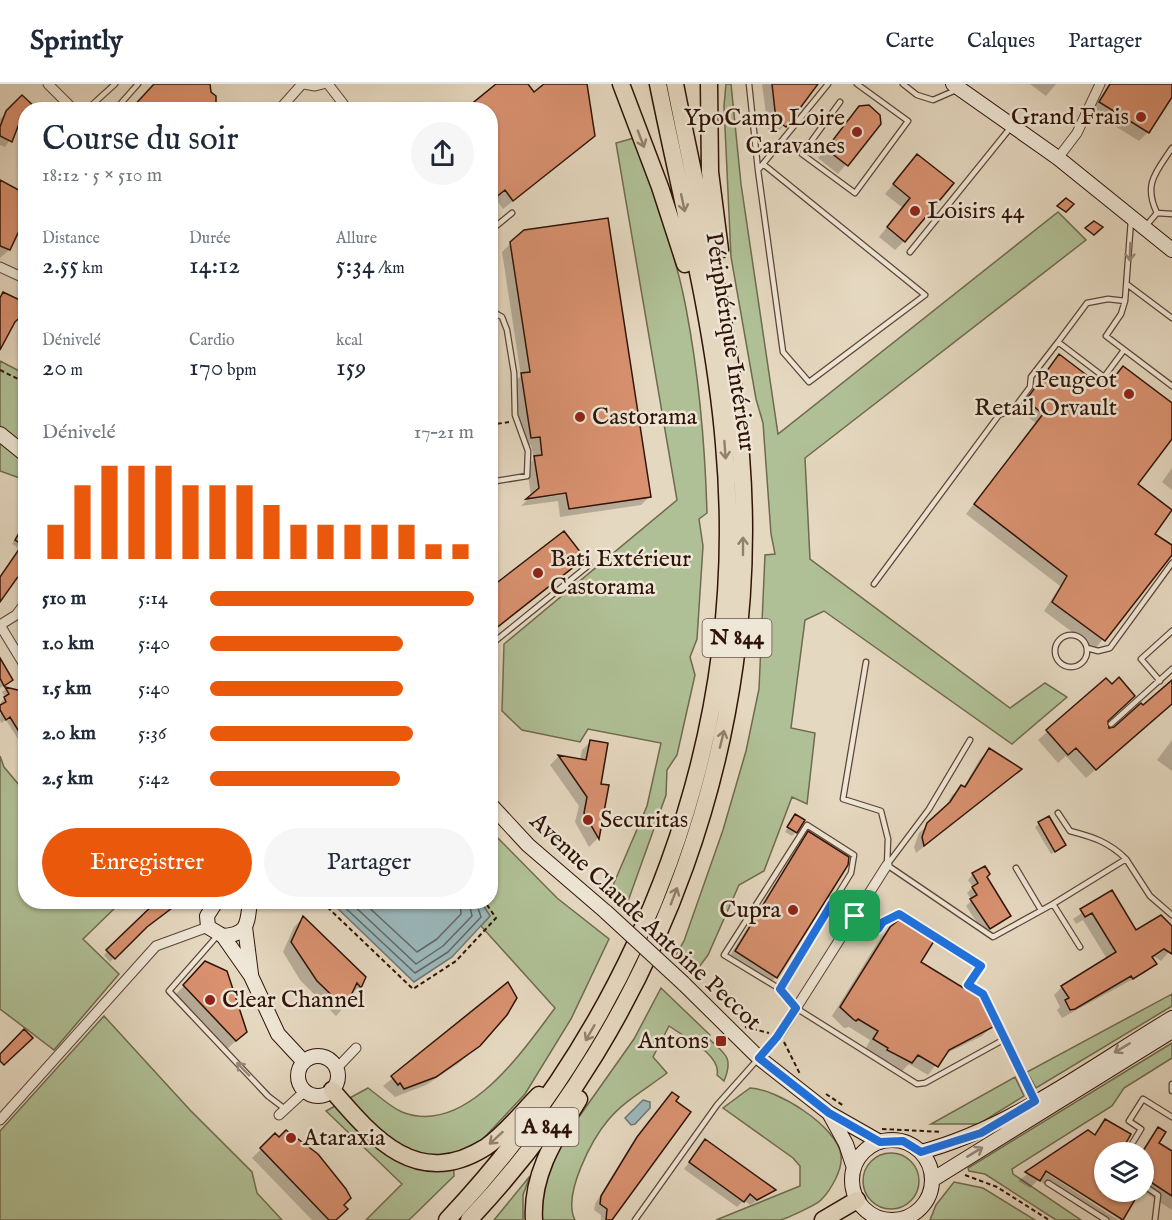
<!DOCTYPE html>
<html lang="fr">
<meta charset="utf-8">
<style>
body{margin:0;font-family:"IM FELL English",serif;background:#f6f6f7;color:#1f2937;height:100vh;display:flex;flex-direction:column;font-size:22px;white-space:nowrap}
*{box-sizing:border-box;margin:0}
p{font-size:20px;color:#747a83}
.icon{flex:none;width:33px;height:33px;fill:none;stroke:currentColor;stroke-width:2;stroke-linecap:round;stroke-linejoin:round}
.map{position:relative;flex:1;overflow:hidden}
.drawer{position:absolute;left:18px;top:18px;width:480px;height:807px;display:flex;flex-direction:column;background:#fff;border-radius:24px;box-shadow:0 2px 4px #0004}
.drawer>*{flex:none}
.buttons{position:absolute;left:1094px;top:1058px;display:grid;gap:12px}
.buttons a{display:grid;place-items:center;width:60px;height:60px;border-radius:50%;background:#fff;box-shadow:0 2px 4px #0004;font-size:30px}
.pin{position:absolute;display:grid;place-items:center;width:51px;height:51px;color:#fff;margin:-26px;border-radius:12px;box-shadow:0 3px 9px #0006}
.round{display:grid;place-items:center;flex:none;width:63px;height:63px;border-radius:32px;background:#f6f6f7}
.overview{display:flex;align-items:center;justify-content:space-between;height:102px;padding:0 24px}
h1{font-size:33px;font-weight:600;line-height:45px}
.figures{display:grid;grid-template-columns:repeat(3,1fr);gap:9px;height:102px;padding:6px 24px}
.figures div{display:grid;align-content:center}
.figures b{font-size:26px;font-weight:600}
.figures small{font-size:16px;font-weight:400}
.figures p{font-size:16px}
.chart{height:168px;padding:12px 24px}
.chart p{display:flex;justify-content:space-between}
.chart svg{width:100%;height:108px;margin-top:6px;stroke:#ea580c;stroke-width:6}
.primary-button{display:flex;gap:12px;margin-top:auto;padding:12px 24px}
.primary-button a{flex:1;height:69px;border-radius:36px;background:#ea580c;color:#fff;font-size:24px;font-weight:600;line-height:69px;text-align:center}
.primary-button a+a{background:#f6f6f7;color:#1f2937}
ul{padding:0 24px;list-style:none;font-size:20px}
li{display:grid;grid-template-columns:96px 72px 1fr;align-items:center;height:45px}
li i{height:15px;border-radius:8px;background:#ea580c}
header{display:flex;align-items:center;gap:36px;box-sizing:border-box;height:84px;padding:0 30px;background:#fff;border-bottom:2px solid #e0e1e3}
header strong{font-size:28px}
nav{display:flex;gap:33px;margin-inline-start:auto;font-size:21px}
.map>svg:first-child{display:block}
.green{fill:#b0c096;stroke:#706a4e;stroke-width:1.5}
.water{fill:#9ab8bc;stroke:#6f7674;stroke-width:1.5}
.shadow{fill:#0003}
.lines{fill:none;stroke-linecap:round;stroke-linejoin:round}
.shore{stroke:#646662;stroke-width:1.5}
.building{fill:#d99170;stroke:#2f1307;stroke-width:1.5}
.lane-casing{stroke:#5c4435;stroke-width:7}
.street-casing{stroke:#5c4435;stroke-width:11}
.secondary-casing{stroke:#2f1307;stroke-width:16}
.highway-casing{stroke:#2f1307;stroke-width:19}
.path{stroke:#2f1307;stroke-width:2;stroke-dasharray:4.5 3;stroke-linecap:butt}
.lane{stroke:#eee6d6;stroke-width:4.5}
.street{stroke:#eee6d6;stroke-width:9}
.secondary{stroke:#eee6d6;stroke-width:14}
.highway{stroke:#e5d8c0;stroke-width:16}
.secondary-bridge-casing{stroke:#2f1307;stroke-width:16;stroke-linecap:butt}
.secondary-bridge{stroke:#eee6d6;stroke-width:14}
.oneway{stroke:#937f6d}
.oneway2{stroke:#988779}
.route-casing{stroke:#fff;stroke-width:12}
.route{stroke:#1a73e8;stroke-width:8}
.poi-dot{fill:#8f2418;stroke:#eee6d6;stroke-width:2}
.labels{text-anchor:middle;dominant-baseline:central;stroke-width:5;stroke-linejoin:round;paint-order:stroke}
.shield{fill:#eee6d6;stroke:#685245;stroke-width:1.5}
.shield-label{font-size:22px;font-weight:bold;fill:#2f1307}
.poi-label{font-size:24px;fill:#2f1307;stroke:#eee6d6;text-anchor:start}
.street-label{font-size:24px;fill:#2f1307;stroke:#eee6d6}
</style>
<header>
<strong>Sprintly</strong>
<nav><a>Carte</a><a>Calques</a><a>Partager</a></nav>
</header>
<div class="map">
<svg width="1172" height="1136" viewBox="0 0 1172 1136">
<rect width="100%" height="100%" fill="#e5d8c0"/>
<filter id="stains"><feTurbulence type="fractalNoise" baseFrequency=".00333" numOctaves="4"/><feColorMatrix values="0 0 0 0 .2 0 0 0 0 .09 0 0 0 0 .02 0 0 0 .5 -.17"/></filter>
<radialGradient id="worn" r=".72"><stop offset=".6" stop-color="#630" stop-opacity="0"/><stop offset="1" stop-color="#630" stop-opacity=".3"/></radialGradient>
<path class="green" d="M726 0H731L741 100 778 350 1058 128 1086 156 805 374 810 475 1010 624 1045 599 1067 613 1012 660 824 527 805 536 791 644 815 649 807 720 792 713 764 787 739 801 708 871 693 891 674 874 684 857 723 746 746 667 759 605 765 471 775 470 771 450 763 339 756 315 731 173 724 22Z
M634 54C654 110 675 166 686 224 699 292 705 360 707 429L699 435 703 462 697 555 690 573 695 591 677 671 667 686 666 711 627 820 611 806 647 722 661 659 588 645 580 658 522 646 502 627 504 560 677 416 616 59Z
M0 277 25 290V396L0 387Z
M0 672 4 683 25 708 26 818H115L118 821 83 855 119 890 54 966 0 925Z
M491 747 557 814 609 855 571 935 525 1010 482 1056 453 1070 454 1092 409 1136H366L402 1100 326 1027 368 1004C378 1011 390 1023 402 1028 465 1053 522 968 555 924L481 842 490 832 481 818H490Z
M661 904 710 951 708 954C725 970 734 973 724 997L717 991C722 971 683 952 669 942L653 973 667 989C649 1003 624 1017 609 1035 592 1055 562 1111 575 1136H542L541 1113 549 1084 569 1047 634 955Z
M1172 910V922L1036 1004 1027 988Z
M104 932 190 1026 252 1088 257 1109 282 1136H0V1047Z
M1172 959V974L1124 1004 1112 1022 1012 1085 1013 1090 1081 1136H1056L985 1090 969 1087 968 1084Z
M1015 993 1024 1012 979 1040H931Z
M750 1004C777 1005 837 1042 841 1071 843 1085 831 1106 821 1116 816 1121 788 1134 780 1136 761 1136 736 1136 716 1136L800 1102V1082L793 1074 723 1024Z
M863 1097a28 28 0 1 1 56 0a28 28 0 1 1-56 0Z
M530 1092 523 1111V1136H494Z
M954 1098 983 1104 1035 1136H930L936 1121Z"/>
<path class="water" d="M331 818H481L490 832 452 873 414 898Z
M643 1016 650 1018V1024L635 1040 631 1041 625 1034Z"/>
<path class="shadow" d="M498 0H526L534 10 546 0H585L584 60 503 125 495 114 490 118V26H468Z
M762 0H816L776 51 768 45Z
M1030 0H1056L1046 12Z
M1109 0H1172V10L1148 48 1139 57 1091 27Z
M22 13 26 33 5 63 0 61V35Z
M851 33 880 39 838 90 818 74Z
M917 72 904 157 895 166 879 153 903 124 885 110Z
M0 97 14 103 13 106 26 112V139L22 142 18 141 9 166 0 174Z
M511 159 649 413 641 421 560 433 558 417 521 422 527 416 574 409 573 406 531 413 527 382 534 375 531 361 523 362 513 299 521 292 502 168Z
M1059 272 1104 306 1123 284 1172 321V353L1135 400 1153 450 1172 463V468L1095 565 1044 527 1060 502 966 430 1036 339 1018 326Z
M26 277V287L21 285Z
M1172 384V406L1162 398Z
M26 435V483L0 515V493L20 465 12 460Z
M583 474 575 482 490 549V506Z
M26 541V559L18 548Z
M2 576 11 596 0 604V578Z
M1106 596 1105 642 1111 646 1172 598V619L1086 694 1066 672 1058 679 1038 656Z
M6 605 21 608 26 632V668L6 636 1 639 0 636 1 618 6 614 2 608Z
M1172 656V687L1157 676Z
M591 657 599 701 607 703 597 755 589 763 575 738 579 722 550 681 558 673 580 676 582 666Z
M989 666 1011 693 916 769 914 763 919 749 943 727 952 711 963 704 980 675Z
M1048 734 1060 764 1051 770 1035 743Z
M792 736 796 748 792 752 785 748Z
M809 749 776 893 769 900 728 875 801 757Z
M973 790 985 793 1009 832 984 849 966 822 972 816 967 809 973 803 968 796Z
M1112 808 1136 848 1172 843V864L1161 877 1155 873 1152 875 1155 880 1146 888 1062 934 1057 926 1060 923 1054 911 1062 903 1107 875 1083 836 1076 840 1073 835Z
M157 818H178L141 847 110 878 104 871Z
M303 834 364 893 360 903 350 910 344 923 336 932 300 896 283 868 294 843Z
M891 844 919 879 991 943 982 952 943 971 928 991 909 980 902 987 889 978 887 980 866 964 870 956 849 943 844 944 832 932 881 853Z
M197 888 236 957 227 965 175 911Z
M507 900 479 961 459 979 426 1001 395 1013 383 1002Z
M666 1017 610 1136H601V1131L594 1126 595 1120 631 1061Z
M1106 1037 1119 1068H1104V1107H1138L1121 1136 1041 1082 1039 1084 1118 1136H1099L1038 1096 1030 1104 1018 1097 1088 1047 1093 1052Z
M1158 1045 1157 1059 1172 1069V1126L1143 1107V1068H1141Z
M275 1052 343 1121 334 1136H312L252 1074Z
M706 1057 774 1107 750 1121 744 1116 737 1123 684 1085Z"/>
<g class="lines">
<path class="shore" d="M339 818 415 889 448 868 481 833 476 818
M350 818 416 880 443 862 472 832 469 818
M363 818 417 868 437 855 461 830 460 818"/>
</g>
<path class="building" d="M154 0H210L211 8 216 12V26H130Z
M496 0H528L534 8 544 0H587L595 52 513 117 505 106 490 118V26H480L474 18Z
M772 0H818L786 43 776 36Z
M1110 0H1172V13L1149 49 1099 18Z
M22 11 38 26H26V35L22 32 12 58 0 52V43L6 27Z
M869 21 880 31 881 40 848 82 826 65 859 22Z
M917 70 954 99 905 158 887 143 910 114 893 100Z
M0 96 26 110V132L10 166 0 162Z
M1066 114 1074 120 1066 128 1057 122Z
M608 134 651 413 569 425 566 409 526 415 539 404 534 372 542 371 540 353 531 354 521 289 530 288 510 158 524 146Z
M1094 137 1103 143 1094 151 1085 144Z
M3 208 26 219V228L15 238 0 266V214Z
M1059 270 1105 305 1123 282 1172 319V355L1138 400 1172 426 1155 450 1172 461V471L1105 557 1052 518 1067 492 974 420 1043 330 1026 316Z
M26 437V492L22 490 17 494 0 518V493L22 461 15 456Z
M564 447 585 474 490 549V504Z
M0 574 13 596 4 602 0 594Z
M1119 593 1135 612 1108 637 1109 644 1114 643 1141 619 1143 621 1172 596V620L1096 686 1076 664 1068 671 1046 646 1106 594 1112 600Z
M5 603 22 607 26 613V659L10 633 6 636 0 626V621L6 618 4 613 9 610Z
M590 656 608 659 601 700 609 701 599 755 584 729 587 713 558 671 586 676Z
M989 664 1022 685 924 762 922 753 927 739 950 718 961 701 965 703Z
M795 730 805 736 797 749 787 743Z
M1049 732 1066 761 1055 768 1038 738Z
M808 747 849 773 848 781 777 894 735 867Z
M985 782 990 790 987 793 1011 832 990 845 970 815 977 811 972 803 978 799 972 789Z
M1112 806 1136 846 1161 831 1172 842V870L1164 865 1152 873 1157 880 1133 895 1131 892 1075 925 1070 926 1065 916 1069 914 1061 902 1116 868 1092 829 1085 833 1080 825Z
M156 818H180L147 843 115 875 106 866Z
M303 832 366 893 361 904 357 899 345 924 317 897 291 858Z
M900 835 934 857 921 878 980 914 993 943 949 966 938 983 918 971 912 979 887 966 888 964 873 955 878 947 858 935 856 937 853 935 840 923 890 843Z
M205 877 227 887 247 948 236 957 183 901Z
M508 898 517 914 507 931 480 962 436 993 404 1005 400 999 398 1001 391 992Z
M24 945 33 954 4 981 0 977V970Z
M672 1008 679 1013 676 1017 691 1028 612 1136H606L607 1125 600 1120 601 1112 637 1053Z
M1105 1035 1131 1050 1121 1068H1104V1107H1140L1123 1136 1046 1087 1040 1097 1025 1088 1088 1046 1095 1051Z
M1158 1043 1166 1048 1159 1059 1172 1067V1112L1143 1093V1067Z
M286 1046 318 1070 346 1105 351 1114 344 1121 348 1125 336 1136H329L260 1064 275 1049 279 1053Z
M705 1055 776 1106 757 1116 750 1110 744 1118 689 1078Z"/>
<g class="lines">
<defs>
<path id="lane" d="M749 0 758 86
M903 0 917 11 933 16 956 6
M840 18 802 70 855 109 908 37 857 0
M93 20 115 0
M115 26 138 0
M763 80 925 211 809 298 783 268 758 86 828 0
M1157 129C1143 100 1156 88 1172 64
M1157 129 1172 130
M1131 136 1125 217 1121 230 1106 252 1172 302
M1145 143 1157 129
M490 147 512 129
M910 168 1011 43
M1128 201 1172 234
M490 226 502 233 507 246 514 289 515 331 528 367 527 392 490 398
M1124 266 1104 293 1058 258 1087 219 1108 215 1125 217
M874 500 999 331 1013 326 1030 303 1031 293 1058 258
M1055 567a16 16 0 1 1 32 0a16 16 0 1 1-32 0Z
M490 558H494L589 481
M1087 564 1098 567 1110 564 1172 479
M866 578 843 715 881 727 888 755 887 781
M1160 597 1141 575 1172 547
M1111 640 1172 585
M1058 729 1070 747C1093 753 1109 758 1126 775
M807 741 854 771 851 789 780 905 724 871Z
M887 781 993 853 1053 820
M887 781 929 725 970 656
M1016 784 1041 826
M833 819 878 845 883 838 899 829 981 882 968 901 983 910 1003 956
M218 851 169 907 268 1012 285 1025
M1080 863 1053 820 1126 775 1150 812 1172 831
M780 905 796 924 917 1000 925 999 1003 956 1035 1016
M1172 1000V1007
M1127 1068 1141 1045 1129 1037 1143 1015 1172 1033
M1048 1099 1106 1136
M1143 1101 1158 1111 1155 1136
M635 1136 717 1021 757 976"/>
<path id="street" d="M48 0 74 26
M304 0 315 2 323 0
M328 0 348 26
M279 26 302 0
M1058 74 1077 49 1100 0
M0 183 26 195
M0 541 26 584
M0 541 16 531 26 518
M759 974 781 948 887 781
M337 984 356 964
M279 1031 305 1007
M0 1036 156 862 208 843"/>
<path id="secondary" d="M953 0 1058 74 1172 166
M0 350 26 371
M490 720 528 761 606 828
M216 818 207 832 208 843 223 852C249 850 247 839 250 818
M245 843 251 890
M223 852 251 892 278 950 304 978
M683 899 759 974 829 1029 880 1058
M298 992a20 20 0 1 1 40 0a20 20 0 1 1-40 0Z
M829 1029 846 1060 854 1084
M852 1096a40 40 0 1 1 80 0a40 40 0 1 1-80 0Z
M921 1068C1011 1044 1092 982 1172 934
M932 1096 1172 947"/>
<path id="highway" d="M621 0 660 103 685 180
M709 0 710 88 720 166
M332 1006C374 1055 418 1106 486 1063 506 1049 522 1028 539 1011
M447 1136C644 927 750 649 724 360 714 239 682 119 658 0
M469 1136C661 933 763 650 741 372 731 246 699 123 675 0
M534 1136C531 1090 556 1053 579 1015
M823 1136 857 1116"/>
</defs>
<use href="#lane" class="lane-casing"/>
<use href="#street" class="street-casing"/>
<use href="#secondary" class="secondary-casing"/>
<use href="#highway" class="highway-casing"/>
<path class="path" d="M0 286 26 299
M490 341 509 338
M490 618V646
M490 680 494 708
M322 818 413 905 456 877 496 834 485 818
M745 943 769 949
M784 958 800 990
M826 1010 844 1022
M882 1045 942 1048
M965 1091 997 1103 1049 1136"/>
<use href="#lane" class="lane"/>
<use href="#street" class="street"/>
<use href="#secondary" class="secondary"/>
<use href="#highway" class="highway"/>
<defs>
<path id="secondary-bridge" d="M606 828 683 899"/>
</defs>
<use href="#secondary-bridge" class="secondary-bridge-casing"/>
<use href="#secondary-bridge" class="secondary-bridge"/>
</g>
<defs><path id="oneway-shaft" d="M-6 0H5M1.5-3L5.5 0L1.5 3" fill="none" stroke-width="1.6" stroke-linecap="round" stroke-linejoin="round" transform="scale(1.5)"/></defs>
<g class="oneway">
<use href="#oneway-shaft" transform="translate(641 55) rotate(69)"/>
<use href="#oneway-shaft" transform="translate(683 119) rotate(78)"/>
<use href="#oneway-shaft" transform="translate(725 366) rotate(86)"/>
<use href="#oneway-shaft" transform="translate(743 462) rotate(-90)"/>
<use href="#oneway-shaft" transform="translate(722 655) rotate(-76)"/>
<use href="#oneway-shaft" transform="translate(674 812) rotate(-69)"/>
<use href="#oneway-shaft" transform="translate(590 949) rotate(120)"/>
<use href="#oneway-shaft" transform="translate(496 1054) rotate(138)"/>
</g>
<g class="oneway2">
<use href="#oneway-shaft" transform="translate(1130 168) rotate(92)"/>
<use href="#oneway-shaft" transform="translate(1122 964) rotate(149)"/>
<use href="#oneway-shaft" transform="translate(243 985) rotate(-134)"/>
<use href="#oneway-shaft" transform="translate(975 1068) rotate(-31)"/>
</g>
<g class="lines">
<defs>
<path id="route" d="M832 819 878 845 883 838 899 830 981 882 968 901 983 910 1035 1017 981 1049 921 1068 903 1057 880 1058 829 1029 759 974 777 953 796 924 780 905Z"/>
</defs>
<use href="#route" class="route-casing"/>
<use href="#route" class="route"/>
</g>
<g class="poi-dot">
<circle cx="1141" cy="33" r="6"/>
<circle cx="857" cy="48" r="6"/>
<circle cx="915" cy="127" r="6"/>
<circle cx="1129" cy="310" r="6"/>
<circle cx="580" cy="333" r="6"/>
<circle cx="538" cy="489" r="6"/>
<circle cx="588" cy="736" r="6"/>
<circle cx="793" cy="826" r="6"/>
<circle cx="210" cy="916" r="6"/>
<rect x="715" y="951" width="12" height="12" rx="3"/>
<circle cx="291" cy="1054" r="6"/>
</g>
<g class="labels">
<g class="shield">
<rect x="702.5" y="535" width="69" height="38" rx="4.5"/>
<rect x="515.5" y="1024" width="63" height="38" rx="4.5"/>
</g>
<g class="shield-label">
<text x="737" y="554">N 844</text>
<text x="547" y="1043">A 844</text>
</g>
<g class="poi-label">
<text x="1129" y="33" text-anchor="end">Grand Frais</text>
<text x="845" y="34" text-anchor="end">YpoCamp Loire<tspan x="845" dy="28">Caravanes</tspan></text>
<text x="927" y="127">Loisirs 44</text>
<text x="1117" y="296" text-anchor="end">Peugeot<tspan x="1117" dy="28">Retail Orvault</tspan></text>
<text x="592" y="333">Castorama</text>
<text x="550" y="475">Bati Extérieur<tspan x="550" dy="28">Castorama</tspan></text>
<text x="600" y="736">Securitas</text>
<text x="781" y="826" text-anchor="end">Cupra</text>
<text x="222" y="916">Clear Channel</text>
<text x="709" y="957" text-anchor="end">Antons</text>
<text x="303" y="1054">Ataraxia</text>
</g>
<g class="street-label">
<text transform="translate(730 258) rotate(81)">Périphérique Intérieur</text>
<text transform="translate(645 838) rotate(43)">Avenue Claude Antoine Peccot</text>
</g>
</g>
<rect width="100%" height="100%" filter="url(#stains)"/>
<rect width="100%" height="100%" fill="url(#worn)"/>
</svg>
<div class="buttons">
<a><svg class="icon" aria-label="layers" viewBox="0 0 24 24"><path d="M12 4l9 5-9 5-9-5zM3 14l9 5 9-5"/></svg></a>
</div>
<div class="pin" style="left:855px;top:832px;background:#1e9e55"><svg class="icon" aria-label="arrive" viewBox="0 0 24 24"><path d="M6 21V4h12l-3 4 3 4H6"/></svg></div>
<section class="drawer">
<div class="overview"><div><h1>Course du soir</h1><p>18:12 · 5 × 510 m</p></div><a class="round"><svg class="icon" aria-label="share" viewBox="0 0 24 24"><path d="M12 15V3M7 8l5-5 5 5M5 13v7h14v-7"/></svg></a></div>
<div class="figures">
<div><p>Distance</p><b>2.55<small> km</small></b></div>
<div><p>Durée</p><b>14:12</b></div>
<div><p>Allure</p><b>5:34<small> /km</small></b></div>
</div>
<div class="figures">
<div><p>Dénivelé</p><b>20<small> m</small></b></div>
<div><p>Cardio</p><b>170<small> bpm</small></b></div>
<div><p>kcal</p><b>159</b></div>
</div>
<div class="chart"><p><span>Dénivelé</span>17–21 m</p>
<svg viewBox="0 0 160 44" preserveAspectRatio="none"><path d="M5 44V30M15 44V14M25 44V6M35 44V6M45 44V6M55 44V14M65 44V14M75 44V14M85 44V22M95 44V30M105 44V30M115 44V30M125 44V30M135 44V30M145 44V38M155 44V38"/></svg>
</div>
<ul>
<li><b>510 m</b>5:14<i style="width:100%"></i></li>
<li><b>1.0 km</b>5:40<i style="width:73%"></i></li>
<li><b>1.5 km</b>5:40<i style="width:73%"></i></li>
<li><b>2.0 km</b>5:36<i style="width:77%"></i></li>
<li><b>2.5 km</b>5:42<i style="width:72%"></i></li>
</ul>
<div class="primary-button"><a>Enregistrer</a><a>Partager</a></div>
</section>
</div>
